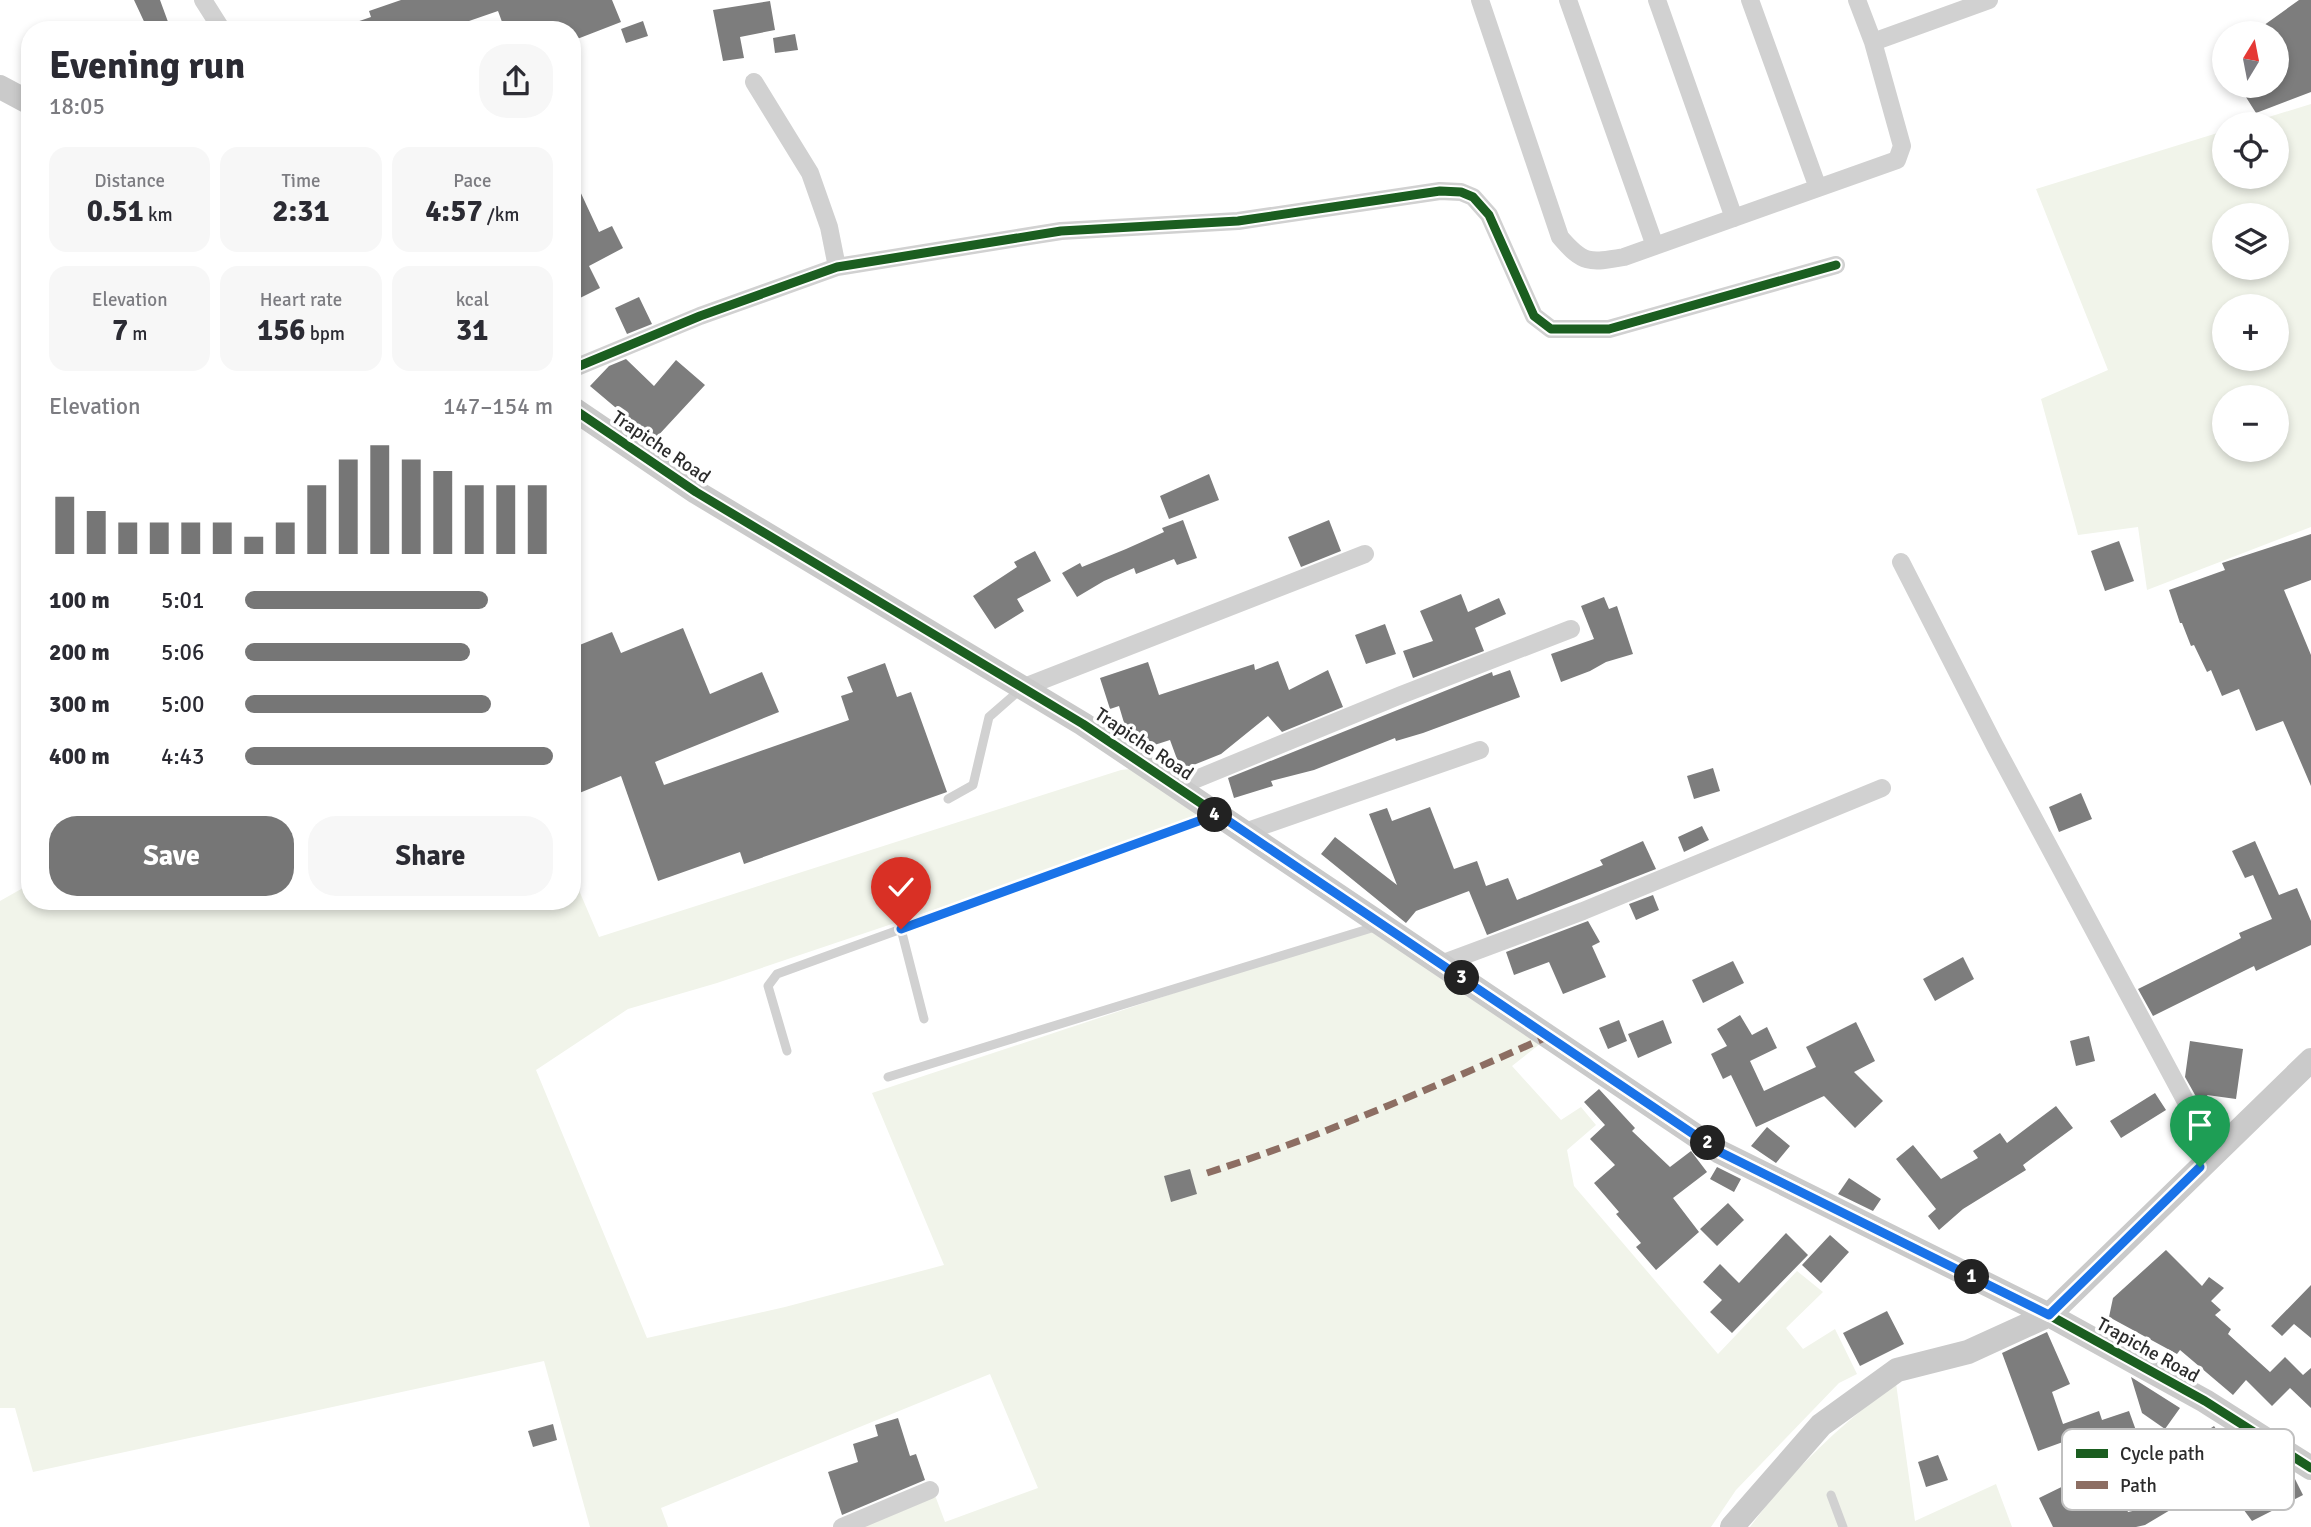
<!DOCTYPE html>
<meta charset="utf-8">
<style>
body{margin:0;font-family:Signika,sans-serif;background:#f7f7f7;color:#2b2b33;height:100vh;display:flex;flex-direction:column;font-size:26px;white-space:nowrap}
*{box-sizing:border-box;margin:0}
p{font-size:23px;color:#7c7c81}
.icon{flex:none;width:38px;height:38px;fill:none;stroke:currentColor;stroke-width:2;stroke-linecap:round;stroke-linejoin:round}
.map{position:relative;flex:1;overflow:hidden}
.panel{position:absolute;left:21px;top:21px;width:560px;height:889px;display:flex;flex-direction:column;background:#fff;border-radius:28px;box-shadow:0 4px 10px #0003}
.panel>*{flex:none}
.needle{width:46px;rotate:10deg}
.buttons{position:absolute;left:2212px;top:21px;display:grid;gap:14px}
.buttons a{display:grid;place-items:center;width:77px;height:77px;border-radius:50%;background:#fff;box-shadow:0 4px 10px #0003;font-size:35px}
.pin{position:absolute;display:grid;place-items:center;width:60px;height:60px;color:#fff;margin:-72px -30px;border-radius:50% 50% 50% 0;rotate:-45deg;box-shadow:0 0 7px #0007}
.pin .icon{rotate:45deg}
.km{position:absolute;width:35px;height:35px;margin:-18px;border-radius:50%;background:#222;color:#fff;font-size:19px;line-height:35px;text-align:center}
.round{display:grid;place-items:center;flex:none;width:74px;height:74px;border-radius:28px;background:#f7f7f7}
.headline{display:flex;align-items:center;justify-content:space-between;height:119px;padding:0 28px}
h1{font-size:38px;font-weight:700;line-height:52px}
.stats{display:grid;grid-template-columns:repeat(3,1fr);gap:10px;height:119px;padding:7px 28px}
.stats div{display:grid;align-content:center;border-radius:18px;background:#f7f7f7;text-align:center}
.stats b{font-size:30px;font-weight:700}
.stats small{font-size:19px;font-weight:400}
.stats p{font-size:19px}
.chart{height:196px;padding:14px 28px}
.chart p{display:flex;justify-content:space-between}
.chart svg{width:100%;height:126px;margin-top:7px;stroke:#767676;stroke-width:6}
.primary-button{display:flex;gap:14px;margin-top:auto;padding:14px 28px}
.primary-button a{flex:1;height:80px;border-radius:28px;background:#767676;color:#fff;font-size:28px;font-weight:700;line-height:80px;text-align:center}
.primary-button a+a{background:#f7f7f7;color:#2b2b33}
ul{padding:0 28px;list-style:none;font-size:23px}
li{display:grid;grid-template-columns:112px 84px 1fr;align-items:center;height:52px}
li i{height:18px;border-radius:9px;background:#767676}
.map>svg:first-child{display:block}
.green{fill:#f1f4ea;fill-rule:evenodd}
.building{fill:#7d7d7d}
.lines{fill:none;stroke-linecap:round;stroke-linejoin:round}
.lane{stroke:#d1d1d1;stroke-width:9}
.street{stroke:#d1d1d1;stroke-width:18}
.secondary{stroke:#cacaca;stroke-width:24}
.quiet{stroke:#8d6e63;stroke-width:7;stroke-dasharray:14 7;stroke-linecap:butt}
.cycleway-casing{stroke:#fff;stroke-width:13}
.cycleway{stroke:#1b5e20;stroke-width:9}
.route-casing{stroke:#fff;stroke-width:14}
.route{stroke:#1a73e8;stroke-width:9}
.labels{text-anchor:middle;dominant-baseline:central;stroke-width:7;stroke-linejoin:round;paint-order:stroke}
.street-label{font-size:19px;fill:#2c2c2c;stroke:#fff}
.key{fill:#fff;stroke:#c0c0c0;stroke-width:2}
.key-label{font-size:19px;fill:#2c2c2c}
</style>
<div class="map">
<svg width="2311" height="1527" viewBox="0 0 2311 1527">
<rect width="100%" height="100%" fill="#fff"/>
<path class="green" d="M2311 104V527L2147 590 2138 527 2078 535 2041 399 2108 370 2036 189 2224 131V177H2277V124H2246ZM2277 215V268H2224V215ZM2277 306V359H2224V306ZM2277 397V450H2224V397Z
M1148 767 1218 814 717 983 628 1009 536 1070 647 1338 785 1307 944 1265 872 1093 1371 928 1541 1043 1512 1066 1561 1120 1581 1107 1596 1125 1567 1150 1574 1186 1718 1354 1797 1271 1823 1292 1786 1328 1803 1349 1835 1329 1857 1374 1839 1383 1736 1490 1711 1527H845L933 1490 945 1522 1038 1488 990 1374 661 1508 668 1527H590L544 1361 33 1472 15 1408H0V901L30 884V901H572V874L599 937 1121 770Z
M1896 1383 1915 1521 1996 1484 2012 1527H1750C1789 1473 1842 1423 1896 1383Z"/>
<path class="building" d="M134 0H160L171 30H148Z
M401 0H612L621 22 572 41V30H505L498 11 443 30H342V27L371 17 369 11Z
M2299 0H2311V92L2256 113 2239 86H2277V33H2253Z
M770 1 775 30 740 37 744 58 723 61 713 10Z
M643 21 648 36 626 43 621 29Z
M795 34 798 50 775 53 773 38Z
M572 174 599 232 612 226 623 248 589 266 600 288 572 302Z
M639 297 652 324 627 334 615 308Z
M626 359 654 386 676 360 705 385 654 440 590 386 609 366Z
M1209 474 1219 500 1169 519 1160 496Z
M1183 520 1197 558 1177 565 1174 559 1136 574 1134 568 1104 581 1077 597 1062 573 1080 563 1082 567 1126 549 1164 532 1162 528Z
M1329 520 1341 551 1301 567 1288 537Z
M2311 534V580L2284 590 2311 655V786L2283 721 2256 731 2239 689 2222 696 2211 670 2207 672 2194 645 2191 646 2182 623H2180L2169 590 2225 570 2222 563Z
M2119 541 2134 581 2105 591 2091 551Z
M1035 551 1051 581 1017 599 1024 611 995 629 973 596 1017 567 1014 562Z
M1461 594 1468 612 1499 598 1506 614 1475 628 1484 651 1413 678 1403 651 1433 641 1420 611Z
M1604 597 1609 609 1617 606 1633 654 1606 662 1590 671 1561 682 1551 654 1594 639 1581 606Z
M1385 624 1396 654 1366 664 1355 635Z
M683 628 710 694 762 672 779 712 655 762 664 785 849 720 841 696 853 692 847 677 885 663 897 697 911 692 947 792 744 864 740 852 658 881 621 776 572 796V648L612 632 621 653Z
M1278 661 1289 690 1328 670 1343 707 1282 732 1268 716 1221 754 1181 770 1170 740 1145 748 1128 736 1119 706 1110 709 1100 678 1148 662 1159 695 1254 664 1255 670Z
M1510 670 1520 697 1423 733 1396 741 1395 738 1314 770 1271 781 1273 786 1234 798 1228 778 1492 672 1493 676Z
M1713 768 1720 791 1694 799 1687 776Z
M2081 793 2092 819 2059 832 2049 807Z
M1430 807 1454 869 1477 861 1486 886 1508 878 1517 900 1603 865 1600 860 1643 841 1656 869 1487 935 1469 891 1416 911 1406 923 1321 854 1335 837 1397 885 1369 814 1387 808 1392 821Z
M1702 826 1709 840 1684 852 1678 837Z
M2255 841 2279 895 2297 888 2311 921V945L2256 971 2254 966 2153 1016 2138 989 2241 938 2239 933 2272 919 2253 875 2245 878 2232 851Z
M1653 895 1659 910 1636 920 1629 904Z
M1588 921 1600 942 1592 946 1606 977 1563 994 1549 962 1514 975 1506 952Z
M1963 957 1974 979 1935 1001 1923 979Z
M1733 961 1744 983 1703 1003 1692 980Z
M1740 1015 1752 1035 1767 1027 1777 1048 1750 1061 1764 1091 1816 1067 1806 1047 1856 1022 1875 1061 1854 1072 1883 1101 1855 1128 1824 1096 1756 1127 1731 1075 1723 1079 1711 1054 1727 1046 1717 1029Z
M1619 1020 1627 1041 1608 1049 1599 1028Z
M1663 1020 1672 1043 1638 1058 1628 1034Z
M2089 1036 2095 1061 2076 1066 2070 1041Z
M2190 1041 2243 1049 2236 1099 2207 1095 2222 1122 2213 1127 2185 1077Z
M1599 1089 1635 1128 1632 1131 1670 1167 1691 1151 1707 1172 1673 1198 1699 1232 1656 1270 1636 1247 1641 1243 1616 1214 1619 1212 1594 1183 1615 1165 1590 1139 1605 1125 1584 1102Z
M2155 1093 2166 1110 2121 1138 2110 1121Z
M2056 1106 2073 1128 2023 1165 2026 1170 1963 1209 1939 1230 1928 1216 1936 1209 1896 1159 1913 1145 1941 1179 1978 1158 1973 1151 2000 1133 2007 1143Z
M1767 1127 1790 1146 1776 1163 1751 1146Z
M1717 1167 1741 1179 1734 1192 1710 1179Z
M1190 1169 1197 1194 1171 1202 1164 1176Z
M1849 1178 1881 1199 1873 1211 1838 1194Z
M1728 1203 1744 1220 1717 1246 1700 1229Z
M1786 1233 1808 1255 1732 1333 1710 1312 1722 1300 1703 1282 1720 1264 1739 1283Z
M1830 1235 1849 1252 1821 1283 1802 1265Z
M2166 1250 2202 1286 2209 1277 2224 1288 2211 1301 2221 1310 2215 1315 2231 1329 2228 1334 2270 1372 2285 1357 2303 1375 2311 1368V1408L2290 1388 2272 1406 2246 1380 2233 1395 2180 1350 2177 1354 2109 1317 2113 1298Z
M2311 1285V1338L2294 1324 2282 1336 2271 1326Z
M1887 1311 1904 1344 1860 1366 1843 1333Z
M2047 1332 2070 1384 2052 1392 2063 1424 2099 1411 2102 1420 2129 1411 2138 1436 2102 1451 2128 1512 2181 1500 2182 1503 2145 1525 2136 1527H2053L2039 1498 2088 1474 2074 1438 2038 1451 2002 1353Z
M2131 1377 2180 1408 2165 1429 2142 1413Z
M898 1418 910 1456 916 1454 925 1480 842 1515 828 1472 858 1462 853 1444 878 1436 875 1425Z
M553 1424 557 1440 533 1447 528 1431Z
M2214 1426 2242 1466 2195 1495 2156 1465Z
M1938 1455 1948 1480 1926 1487 1918 1462Z
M2293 1475 2303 1495 2252 1521 2238 1502Z"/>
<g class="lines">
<path class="lane" d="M948 799 973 785 989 717 1021 689
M901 929 924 1019
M787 1051 768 986 777 974 1213 816
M888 1077 1378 926
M1831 1495 1843 1527"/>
<path class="street" d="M203 0 222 30
M1480 0 1560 237C1583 264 1589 263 1624 257L1897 160 1902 146 1873 42 1857 0
M1568 0 1655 246
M1657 0 1734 218
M1750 0 1818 188
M1873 42 1989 0
M754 82 810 173 829 227 837 267
M572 369 700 316 837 267 1061 231 1238 221 1440 191 1461 192 1473 197 1489 215 1534 316 1551 329H1609L1836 265
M1901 562 1995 746 2214 1154
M1022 688 1365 554
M1177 787 1401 695 1571 629
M1245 832 1480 750
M1441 964 1583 911 1882 788
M842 1527 930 1490"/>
<path class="secondary" d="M0 87 30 103
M572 408 696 492 1083 724 1720 1152 2049 1315 2205 1401 2311 1468
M1732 1527 1821 1425 1897 1370 1968 1352 2049 1315 2311 1060"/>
<path class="quiet" d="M1207 1173C1325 1135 1436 1086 1549 1036"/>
<defs>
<path id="cycleway" d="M572 369 700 316 837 267 1061 231 1238 221 1440 191 1461 192 1473 197 1489 215 1534 316 1551 329H1609L1836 265
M572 408 696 492 1083 724 1720 1152 2049 1315 2205 1401 2311 1468"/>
</defs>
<use href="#cycleway" class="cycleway-casing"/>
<use href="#cycleway" class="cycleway"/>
</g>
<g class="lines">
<defs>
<path id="route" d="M901 929 1218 814 1720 1152 2049 1315 2200 1167"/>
</defs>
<use href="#route" class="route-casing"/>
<use href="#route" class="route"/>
</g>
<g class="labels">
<g class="street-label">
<text transform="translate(661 447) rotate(34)">Trapiche Road</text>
<text transform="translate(1144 744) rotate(34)">Trapiche Road</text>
<text transform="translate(2148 1350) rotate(29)">Trapiche Road</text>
</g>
</g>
<rect x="2062" y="1429" width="232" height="81" rx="10" class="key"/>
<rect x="2076" y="1449" width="32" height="9" fill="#1b5e20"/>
<rect x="2076" y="1481" width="32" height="8" fill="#8d6e63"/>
<g class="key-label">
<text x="2120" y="1460">Cycle path</text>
<text x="2120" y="1492">Path</text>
</g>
</svg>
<div class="buttons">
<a><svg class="needle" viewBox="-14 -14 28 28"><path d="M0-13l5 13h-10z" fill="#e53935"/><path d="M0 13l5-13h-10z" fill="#7c7c81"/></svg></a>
<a><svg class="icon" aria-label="locate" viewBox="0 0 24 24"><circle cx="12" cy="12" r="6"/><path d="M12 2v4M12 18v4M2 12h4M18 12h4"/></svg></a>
<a><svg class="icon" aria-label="layers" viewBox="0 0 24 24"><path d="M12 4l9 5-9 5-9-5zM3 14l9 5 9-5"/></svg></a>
<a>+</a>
<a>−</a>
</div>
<div class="pin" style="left:2200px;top:1167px;background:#1e9e55"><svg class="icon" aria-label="arrive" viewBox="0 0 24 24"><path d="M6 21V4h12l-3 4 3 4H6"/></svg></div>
<div class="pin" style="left:901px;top:929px;background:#d93025"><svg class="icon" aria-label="check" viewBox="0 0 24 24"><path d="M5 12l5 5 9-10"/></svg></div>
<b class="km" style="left:1972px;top:1277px">1</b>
<b class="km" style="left:1708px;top:1143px">2</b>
<b class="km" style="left:1462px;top:978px">3</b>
<b class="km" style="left:1215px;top:815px">4</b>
<section class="panel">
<div class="headline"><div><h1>Evening run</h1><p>18:05</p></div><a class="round"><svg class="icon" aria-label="share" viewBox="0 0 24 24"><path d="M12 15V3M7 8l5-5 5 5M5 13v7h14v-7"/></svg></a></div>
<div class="stats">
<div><p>Distance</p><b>0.51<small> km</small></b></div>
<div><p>Time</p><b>2:31</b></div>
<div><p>Pace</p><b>4:57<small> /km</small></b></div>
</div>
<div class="stats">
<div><p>Elevation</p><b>7<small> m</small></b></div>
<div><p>Heart rate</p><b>156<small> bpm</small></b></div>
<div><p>kcal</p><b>31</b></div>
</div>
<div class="chart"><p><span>Elevation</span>147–154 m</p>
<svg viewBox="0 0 160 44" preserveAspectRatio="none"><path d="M5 44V24M15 44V29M25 44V33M35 44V33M45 44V33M55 44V33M65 44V38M75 44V33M85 44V20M95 44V11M105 44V6M115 44V11M125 44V15M135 44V20M145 44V20M155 44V20"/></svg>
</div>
<ul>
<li><b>100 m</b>5:01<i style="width:79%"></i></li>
<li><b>200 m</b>5:06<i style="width:73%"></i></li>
<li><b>300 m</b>5:00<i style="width:80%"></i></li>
<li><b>400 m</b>4:43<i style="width:100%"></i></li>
</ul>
<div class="primary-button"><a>Save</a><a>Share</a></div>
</section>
</div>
